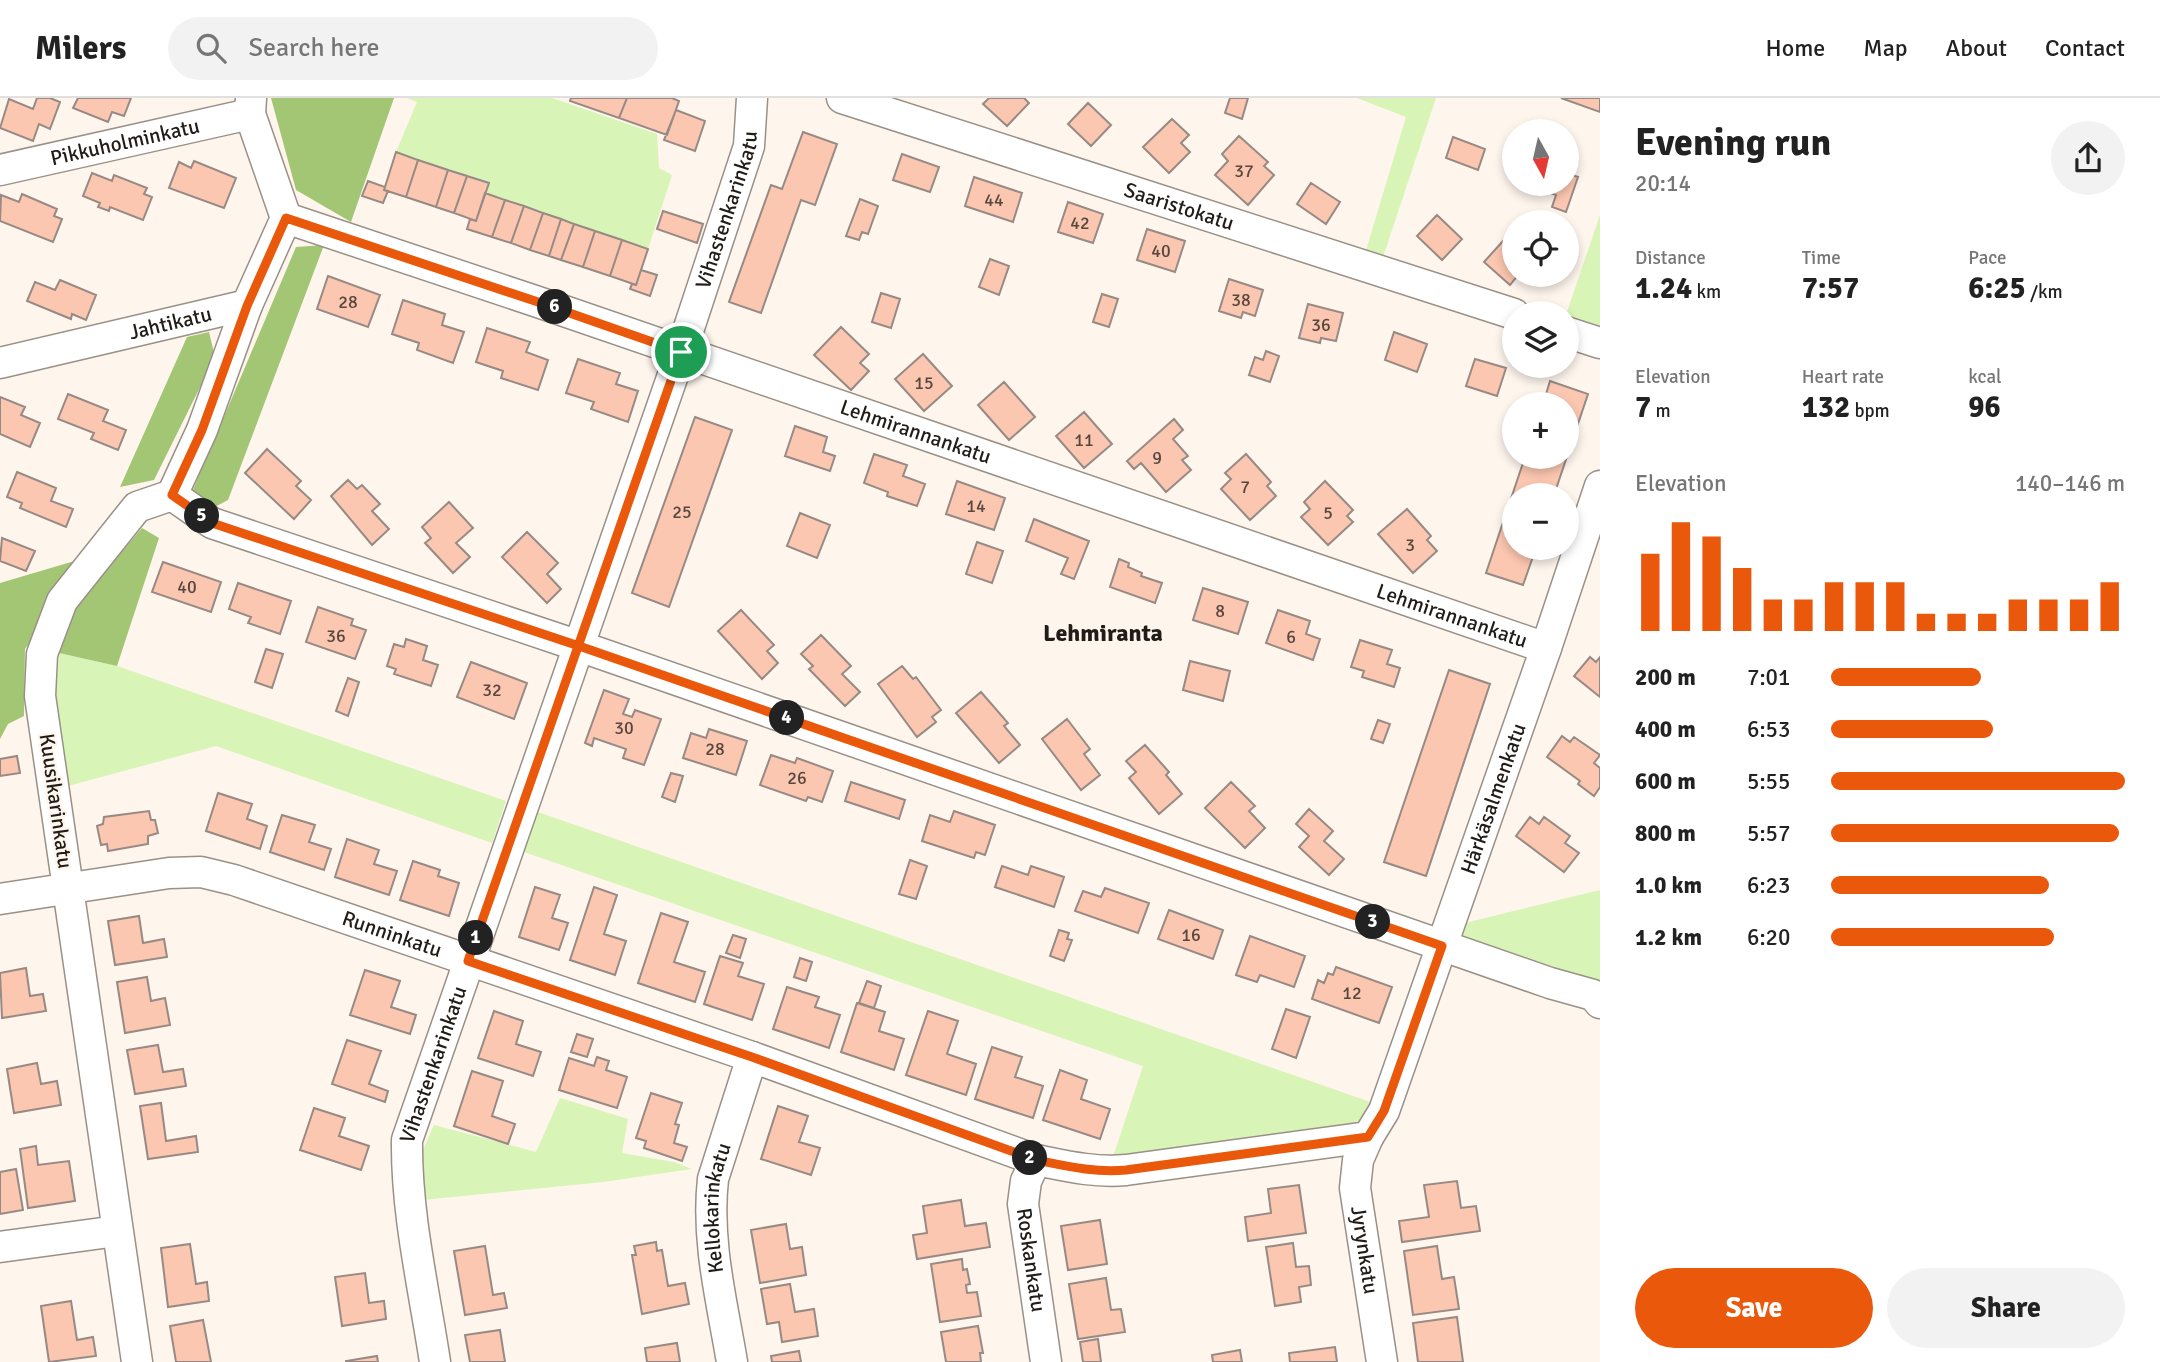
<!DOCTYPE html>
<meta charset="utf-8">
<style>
body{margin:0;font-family:Signika,sans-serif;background:#f2f2f2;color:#222;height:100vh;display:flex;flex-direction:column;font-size:26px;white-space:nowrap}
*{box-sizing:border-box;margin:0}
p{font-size:23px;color:#767676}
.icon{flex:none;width:38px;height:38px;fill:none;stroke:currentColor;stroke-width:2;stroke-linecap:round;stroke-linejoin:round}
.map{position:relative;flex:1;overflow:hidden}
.sheet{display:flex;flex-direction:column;background:#fff;width:560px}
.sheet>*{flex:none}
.needle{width:46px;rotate:172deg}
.tools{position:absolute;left:1502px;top:21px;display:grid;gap:14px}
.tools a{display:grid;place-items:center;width:77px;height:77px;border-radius:50%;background:#fff;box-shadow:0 4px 10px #0003;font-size:35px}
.pin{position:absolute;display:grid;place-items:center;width:60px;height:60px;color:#fff;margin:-30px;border:4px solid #fff;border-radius:50%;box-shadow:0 2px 7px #0007}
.km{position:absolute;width:35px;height:35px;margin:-18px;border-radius:50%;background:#222;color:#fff;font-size:19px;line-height:35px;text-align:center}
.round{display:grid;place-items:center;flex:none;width:74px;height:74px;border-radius:37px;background:#f2f2f2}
.summary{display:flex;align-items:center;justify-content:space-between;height:119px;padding:0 35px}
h1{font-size:38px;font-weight:700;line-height:52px}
.metrics{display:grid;grid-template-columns:repeat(3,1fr);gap:10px;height:119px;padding:7px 35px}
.metrics div{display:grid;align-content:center}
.metrics b{font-size:30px;font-weight:700}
.metrics small{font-size:19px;font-weight:400}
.metrics p{font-size:19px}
.chart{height:196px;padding:14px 35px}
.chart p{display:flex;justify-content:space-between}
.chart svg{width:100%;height:126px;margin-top:7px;stroke:#ea580c;stroke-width:6}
.button{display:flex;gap:14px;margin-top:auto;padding:14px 35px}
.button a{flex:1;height:80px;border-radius:42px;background:#ea580c;color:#fff;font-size:28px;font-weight:700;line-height:80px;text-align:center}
.button a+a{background:#f2f2f2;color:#222}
ul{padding:0 35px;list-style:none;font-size:23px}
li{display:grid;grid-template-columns:112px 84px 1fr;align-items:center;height:52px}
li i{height:18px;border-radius:9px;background:#ea580c}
header{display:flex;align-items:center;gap:42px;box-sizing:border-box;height:98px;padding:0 35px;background:#fff;border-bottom:2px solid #e0e0e0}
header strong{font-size:33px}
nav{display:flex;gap:38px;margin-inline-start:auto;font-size:24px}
.search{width:490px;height:63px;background:#f2f2f2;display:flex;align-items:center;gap:18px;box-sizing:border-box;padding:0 24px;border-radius:38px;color:#767676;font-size:26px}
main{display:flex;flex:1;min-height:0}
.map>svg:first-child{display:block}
.green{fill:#d8f4b6}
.forest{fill:#a3c675}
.building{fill:#fcc7b0;stroke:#978a84;stroke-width:2}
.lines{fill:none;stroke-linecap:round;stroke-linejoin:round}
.minor-casing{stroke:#9a9087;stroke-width:33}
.minor{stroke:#fff;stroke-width:30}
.route-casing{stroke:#fff;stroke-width:14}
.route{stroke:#ea580c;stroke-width:9}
.labels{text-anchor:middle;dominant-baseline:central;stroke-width:5;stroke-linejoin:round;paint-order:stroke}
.number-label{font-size:18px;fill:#57473e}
.street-label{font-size:21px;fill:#201c18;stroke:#fef5ed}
.quarter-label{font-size:24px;font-weight:bold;fill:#201c18;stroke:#fef5ed}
</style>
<header>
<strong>Milers</strong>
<div class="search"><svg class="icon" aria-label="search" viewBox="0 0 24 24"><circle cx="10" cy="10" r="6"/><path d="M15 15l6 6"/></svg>Search here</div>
<nav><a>Home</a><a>Map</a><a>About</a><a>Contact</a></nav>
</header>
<main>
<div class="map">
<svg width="1600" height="1264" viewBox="0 0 1600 1264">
<rect width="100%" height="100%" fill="#fef5ed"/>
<path class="green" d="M407 0H552L657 36 659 70 672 77 648 151 485 95 488 85 396 54 417 4Z
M1357 0H1436L1381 165 1364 159 1406 19Z
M1600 117V234L1566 223V217Z
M59 555 117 568 506 703 492 745 216 648 68 688 54 606Z
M535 713 1379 1007 1352 1028 1111 1065 1143 968 521 753Z
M1600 792V890L1467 843 1461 834V826Z
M560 1000 628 1021 622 1055 674 1064 692 1071 603 1084 422 1102 420 1058 434 1027 536 1054Z"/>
<path class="forest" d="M271 0H394L351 124 296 92Z
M324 147 228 402 211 411 192 394 296 149Z
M209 234 215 259 154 382 120 389 187 239Z
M142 430 159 440 117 568 59 555 72 512Z
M88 459 25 551 24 618 8 626 0 641V485Z"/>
<path class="building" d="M37 0H50L60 4 50 31 39 26 33 43 0 30 9 1 33 11Z
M78 0H131L124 18 112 14 108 24 73 10Z
M571 0H627L619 20 570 3Z
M627 0H672L679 3 667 37 619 20Z
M989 0H1024L1029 5 1007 28 983 6Z
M1230 0H1248L1242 21 1225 15Z
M1561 0H1600V14Z
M1088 5 1111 27 1091 48 1068 26Z
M676 12 705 23 695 53 664 42Z
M1172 21 1189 37 1181 45 1190 54 1169 75 1143 49Z
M803 34 837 46 815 107 801 102 761 215 729 204 771 87 782 91Z
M1239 38 1268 64 1264 68 1274 77 1248 107 1215 77 1228 63 1222 56Z
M1453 39 1485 51 1478 72 1446 60Z
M396 54 418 62 406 99 384 92Z
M902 56 939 69 930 94 893 82Z
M418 62 448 72 436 109 406 99Z
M194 63 236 80 224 110 169 90 179 64 191 70Z
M448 72 467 78 454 115 436 109Z
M92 75 112 83 114 77 147 90 144 96 152 99 143 122 110 109 109 113 98 109 100 105 83 98Z
M1566 75 1578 79 1566 114 1552 109 1556 97 1531 88V86H1566Z
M467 78 489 85 476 123 454 115Z
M974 79 1022 95 1013 124 965 108Z
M368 83 385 89 384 92 388 93 383 105 362 98Z
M1311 85 1340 104 1326 126 1297 106Z
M485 95 505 102 492 139 467 131 470 121 476 123Z
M22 96 57 111 54 118 62 121 53 144 0 123 1 97 19 104Z
M860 101 878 108 868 136 862 134 859 142 846 138Z
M505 102 524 108 511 145 492 139Z
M1068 104 1103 116 1093 145 1058 134Z
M524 108 543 115 530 152 511 145Z
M663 113 703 126 697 145 657 131Z
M543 115 561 121 549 158 530 152Z
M1437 117 1462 141 1442 162 1417 138Z
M561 121 574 126 561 162 549 158Z
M574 126 595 133 583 169 561 162Z
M1147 131 1185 143 1175 174 1137 162Z
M595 133 622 142 610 178 583 169Z
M622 142 648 151 636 187 610 178Z
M1503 143 1514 152V177H1518L1510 187 1484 164Z
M990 161 1009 168 999 197 979 189Z
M641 172 657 177 650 198 630 191 632 186 636 187Z
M328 178 380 197 368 229 317 211Z
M1229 181 1263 192 1255 218 1243 214 1241 220 1219 213Z
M60 182 96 197 86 222 72 216 71 221 27 203 35 184 55 192Z
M881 195 900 201 891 230 872 224Z
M1102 196 1118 201 1109 229 1093 224Z
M403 202 445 216 442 227 464 234 453 265 417 252 419 245 392 236Z
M1308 206 1343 215 1336 243 1321 240 1320 245 1299 240Z
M841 229 869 256 860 265 869 273 851 292 814 257Z
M487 230 530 244 526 254 548 262 538 292 501 280 503 273 476 264Z
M1394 234 1427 246 1417 274 1385 262Z
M1266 253 1279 258 1270 284 1249 277 1255 259 1263 262Z
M923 256 952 288 924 313 895 281Z
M578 261 620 275 616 286 638 293 628 324 591 311 594 304 566 295Z
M1475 261 1506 270 1497 298 1466 288Z
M1550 283 1588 296 1554 397H1514V450H1536L1523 487 1486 475 1525 359H1566V306H1543Z
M1004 284 1035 319 1009 342 978 307Z
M68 296 108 312 103 323 126 332 118 352 91 341 94 335 58 321Z
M0 299 25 309 21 317 40 325 30 349 0 336Z
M1084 314 1112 346 1084 370 1056 338Z
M695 319 732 332 669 509 632 495Z
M1174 321 1183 332 1173 341 1188 358 1182 362 1191 372 1166 394 1141 365 1134 371 1127 363Z
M795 328 827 339 823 354 835 358 830 373 785 358Z
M267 351 301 383 296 388 311 402 294 421 245 375Z
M874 356 907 367 903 378 925 386 917 408 887 398 888 394 864 385Z
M1246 356 1271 384 1267 388 1276 398 1250 422 1221 391 1231 381 1225 375Z
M17 374 56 390 51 403 73 411 66 429 20 410 22 405 7 399Z
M348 382 357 391 362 387 380 406 372 413 389 431 372 447 331 398Z
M957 383 1005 400 994 432 946 416Z
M1325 383 1353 412 1347 418 1353 424 1328 447 1301 419 1310 411 1304 404Z
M449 404 473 430 456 445 470 459 453 475 425 445 431 440 422 429Z
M1407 411 1431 438 1427 442 1437 453 1413 475 1378 436Z
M800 415 830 427 817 460 787 448Z
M1034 421 1089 443 1074 481 1061 476 1068 460 1026 443Z
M527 434 558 465 547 476 561 491 547 505 502 459Z
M2 440 35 453 26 473 0 463Z
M977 444 1003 453 992 485 966 476Z
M1119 461 1129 465 1128 469 1142 475 1141 478 1162 485 1155 505 1110 489Z
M163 464 221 484 211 514 152 494Z
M238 485 291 503 280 536 248 525 251 519 229 511Z
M1203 490 1248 504 1238 536 1193 522Z
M318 509 353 521 351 527 366 532 355 561 306 544Z
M741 512 774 547 767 553 778 565 762 581 718 533Z
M1278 512 1310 523 1306 536 1320 541 1313 562 1266 545Z
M821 537 851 568 842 576 860 594 845 608 809 571 813 568 801 556Z
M406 541 427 548 423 562 438 567 431 588 394 576 396 571 387 568 394 546 404 549Z
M1360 542 1392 552 1387 566 1400 570 1394 589 1362 579 1364 573 1351 569Z
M266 551 283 556 272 590 255 584Z
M1590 559 1596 564 1600 559V599L1574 578Z
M1190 563 1230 573 1223 603 1183 592Z
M471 564 527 585 514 621 457 599Z
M902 568 913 581 916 579 941 612 932 619 936 624 917 639 878 586Z
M1449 572 1490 586 1426 778 1384 764Z
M348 580 359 584 348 618 336 613Z
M604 592 629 601 623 616 632 619 635 612 661 621 644 667 623 660 626 651 594 640 592 648 585 645Z
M981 594 1008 625 1004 628 1020 647 999 665 956 615Z
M1067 621 1090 651 1084 656 1100 677 1081 692 1042 641Z
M1378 622 1390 626 1383 645 1371 641Z
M709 631 747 643 736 677 683 660 691 635 706 640Z
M1562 638 1570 644 1574 639 1600 657 1594 665 1600 670V689L1594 698 1578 686 1580 683 1547 659Z
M1145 647 1169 674 1166 677 1182 696 1159 716 1129 680 1136 674 1126 663Z
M771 657 795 665 797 660 833 673 822 704 808 699 806 703 760 687Z
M17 658 20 675 0 678V661Z
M671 675 683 678 675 704 662 699Z
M851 684 905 702 899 721 845 703Z
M1231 684 1255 708 1249 713 1265 730 1245 750 1205 710Z
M218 695 252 706 247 721 267 728 260 751 206 733Z
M1309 711 1333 733 1324 743 1344 761 1329 777 1299 749 1309 738 1296 726Z
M149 713 151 722H155L158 735 148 738V746L108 753 107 746 101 747 97 728 103 726 104 719Z
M954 713 995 727 985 757 976 754 974 760 922 743 930 717 950 724Z
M282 717 315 727 309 744 331 751 324 772 270 754Z
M1530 719 1539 726 1544 719 1570 738 1565 745 1579 755 1564 774 1516 738Z
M347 741 379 752 374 766 397 773 389 797 335 779Z
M910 762 927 768 916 801 899 796Z
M413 763 440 772 438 778 459 785 449 818 400 802Z
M1002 768 1028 777 1031 768 1064 779 1054 809 995 789Z
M535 789 560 797 552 820 568 825 559 852 519 839Z
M594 789 617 797 604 836 626 843 615 877 570 862Z
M1105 790 1149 805 1138 835 1075 813 1083 793 1101 799Z
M1169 812 1223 832 1213 861 1158 841Z
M661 815 688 824 674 864 705 874 695 904 638 885Z
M139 818 143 845 164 841 167 859 115 867 108 823Z
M1059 832 1069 835 1067 841 1072 842 1064 863 1050 858Z
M733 837 746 841 740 860 726 855Z
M1250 838 1305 858 1294 889 1260 877 1257 884 1236 877Z
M720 858 743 865 738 878 764 886 752 922 704 906Z
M800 860 812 864 806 883 794 879Z
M1336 869 1392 889 1379 925 1312 901 1318 882 1324 885 1328 875 1333 877Z
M26 870 30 898 43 896 46 913 2 920 0 875Z
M365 872 400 883 391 909 416 917 410 936 350 917Z
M147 879 151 903 165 900 170 927 125 935 117 884Z
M867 883 881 888 874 910 859 905Z
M787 889 819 899 815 909 840 917 829 950 773 931Z
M857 905 885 914 879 933 904 941 894 972 841 954Z
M1286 911 1310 919 1296 960 1272 951Z
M494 913 523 923 516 946 541 954 533 978 478 960Z
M928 913 958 923 947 956 976 966 966 997 906 977Z
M577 936 593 941 587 959 571 954Z
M347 942 381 953 369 986 388 993 385 1004 332 986Z
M158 947 163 974 183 971 186 988 135 996 127 952Z
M992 949 1022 959 1015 979 1043 988 1033 1020 975 1001Z
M597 959 609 963 606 972 627 979 617 1010 559 992 569 960 594 968Z
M37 965 41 986 57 983 61 1007 14 1015 7 971Z
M1060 972 1087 982 1081 1001 1110 1011 1100 1041 1043 1022Z
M472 973 503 983 492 1018 515 1026 508 1046 454 1028Z
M651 995 682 1005 675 1026 679 1027 674 1045 687 1049 682 1063 644 1050 646 1043 636 1040Z
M161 1005 166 1043 196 1038 198 1054 148 1061 140 1008Z
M778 1008 808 1018 799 1044 820 1050 811 1077 761 1061Z
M314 1010 345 1020 339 1038 369 1048 361 1072 300 1052Z
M36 1048 38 1067 69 1063 75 1103 28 1110 20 1051Z
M16 1071 23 1112 0 1116V1074Z
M1457 1083 1461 1110 1476 1108 1480 1133 1402 1144 1399 1123 1429 1119 1424 1087Z
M1299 1087 1306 1135 1248 1143 1245 1119 1271 1115 1268 1091Z
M961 1102 965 1128 986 1125 990 1149 917 1161 913 1137 927 1135 923 1108Z
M1100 1122 1107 1166 1068 1172 1061 1128Z
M786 1126 790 1151 802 1149 806 1177 760 1185 751 1132Z
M656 1144 657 1153 662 1152 668 1188 685 1185 689 1206 642 1216 632 1157H636L634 1148Z
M1293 1145 1296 1169 1309 1168 1311 1187 1299 1189 1301 1204 1275 1208 1266 1149Z
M190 1146 196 1186 207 1184 209 1203 168 1209 161 1150Z
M485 1148 493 1197 504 1195 507 1210 465 1217 454 1153Z
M1437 1148 1442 1181 1454 1179 1459 1211 1413 1217 1404 1153Z
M962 1161 963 1172 967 1171 970 1186 966 1187 967 1195 977 1194 981 1218 940 1224 931 1166Z
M365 1175 369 1205 384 1203 386 1221 342 1228 335 1179Z
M1106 1180 1111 1212 1121 1211 1125 1234 1078 1241 1069 1186Z
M790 1186 795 1214 814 1211 818 1238 782 1244 779 1224 767 1226 761 1191Z
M71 1203 77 1242 93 1239 96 1258 49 1264 41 1208Z
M1457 1219 1463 1264H1418L1413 1225Z
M203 1222 211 1264H176L170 1228Z
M978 1228 983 1255H980L981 1264H946L941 1234Z
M500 1232 505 1264H470L465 1237Z
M1098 1241 1101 1264H1083L1080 1244Z
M677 1245 680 1264H647L645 1250Z
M1335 1249 1337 1264H1290L1289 1255Z
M1240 1252 1242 1264H1213L1212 1257Z
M799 1253 801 1264H772L771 1258Z
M377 1258 378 1264H346V1263Z"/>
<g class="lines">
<defs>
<g id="minor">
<path id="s1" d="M842 0 1514 216"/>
<path id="s2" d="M0 72 250 16"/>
<path id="s3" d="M286 120 538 204 1546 550"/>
<path d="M1566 234 1600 245"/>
<path id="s4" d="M0 265 247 207"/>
<path d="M172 397 212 425 579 548 1550 885 1593 897 1600 905"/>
<path id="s5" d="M0 801 169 775 201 774 234 782 752 959 1036 1062C1066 1068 1095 1075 1126 1072L1368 1039 1384 1013 1546 550 1600 388"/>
<path id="s6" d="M1368 1039 1358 1062 1355 1090 1382 1264"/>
<path id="s7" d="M1036 1062 1026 1083 1023 1106 1046 1264"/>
<path d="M0 1149 117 1133"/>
<path d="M137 1264 40 598 42 556 62 503 137 409 172 397 202 332 247 207 286 120 250 16 251 0"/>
<path id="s8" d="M435 1264C424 1191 406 1116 407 1042L681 254 749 48 752 0"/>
<path id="s9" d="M732 1264C722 1204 706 1143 713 1081L752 959"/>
</g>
</defs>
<use href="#minor" class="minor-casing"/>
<use href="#minor" class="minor"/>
</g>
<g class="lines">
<defs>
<path id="route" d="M681 254 468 863 752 959 1036 1062C1066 1068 1095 1075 1126 1072L1368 1039 1384 1013 1442 848 579 548 212 425 172 397 202 332 247 208 286 120 538 204 681 254"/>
</defs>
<use href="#route" class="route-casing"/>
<use href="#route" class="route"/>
</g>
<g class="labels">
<g class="number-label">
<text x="1244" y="73">37</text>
<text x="994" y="102">44</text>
<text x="1080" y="125">42</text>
<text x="1161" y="153">40</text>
<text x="1241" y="202">38</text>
<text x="348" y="204">28</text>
<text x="1321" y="227">36</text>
<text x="924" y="285">15</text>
<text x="1084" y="342">11</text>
<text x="1157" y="360">9</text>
<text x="1245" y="389">7</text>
<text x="976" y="408">14</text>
<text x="682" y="414">25</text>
<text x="1328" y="415">5</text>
<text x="1410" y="447">3</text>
<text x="187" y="489">40</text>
<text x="1220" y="513">8</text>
<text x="336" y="538">36</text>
<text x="1291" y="539">6</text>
<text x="492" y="592">32</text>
<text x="624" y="630">30</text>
<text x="715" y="651">28</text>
<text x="797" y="680">26</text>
<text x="1191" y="837">16</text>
<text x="1352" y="895">12</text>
</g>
<g class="street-label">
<text stroke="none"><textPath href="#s2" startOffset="128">Pikkuholminkatu</textPath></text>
<text stroke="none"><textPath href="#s1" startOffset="354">Saaristokatu</textPath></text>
<text stroke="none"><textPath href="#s8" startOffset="1208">Vihastenkarinkatu</textPath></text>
<text stroke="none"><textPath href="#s4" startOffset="175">Jahtikatu</textPath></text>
<text stroke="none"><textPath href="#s3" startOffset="665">Lehmirannankatu</textPath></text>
<text stroke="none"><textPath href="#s3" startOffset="1232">Lehmirannankatu</textPath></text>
<text stroke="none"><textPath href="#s5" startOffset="1783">Härkäsalmenkatu</textPath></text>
<text transform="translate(56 703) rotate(82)">Kuusikarinkatu</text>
<text stroke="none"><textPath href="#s5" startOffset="404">Runninkatu</textPath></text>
<text stroke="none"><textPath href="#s8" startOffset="304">Vihastenkarinkatu</textPath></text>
<text stroke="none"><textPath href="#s9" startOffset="156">Kellokarinkatu</textPath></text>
<text stroke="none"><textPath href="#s6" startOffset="116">Jyrynkatu</textPath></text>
<text stroke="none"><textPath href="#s7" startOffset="103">Roskankatu</textPath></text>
</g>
<g class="quarter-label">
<text x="1103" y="535">Lehmiranta</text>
</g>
</g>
</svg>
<div class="tools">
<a><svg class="needle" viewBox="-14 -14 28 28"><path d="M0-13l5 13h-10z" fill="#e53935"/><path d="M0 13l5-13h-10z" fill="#767676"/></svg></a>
<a><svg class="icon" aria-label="locate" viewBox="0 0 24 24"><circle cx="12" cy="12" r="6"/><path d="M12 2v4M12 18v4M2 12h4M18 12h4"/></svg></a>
<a><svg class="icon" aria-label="layers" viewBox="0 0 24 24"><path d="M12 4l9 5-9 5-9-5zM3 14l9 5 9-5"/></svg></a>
<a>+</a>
<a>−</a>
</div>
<div class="pin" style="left:681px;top:254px;background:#1e9e55"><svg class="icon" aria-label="arrive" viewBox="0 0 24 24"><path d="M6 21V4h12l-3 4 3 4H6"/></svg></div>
<b class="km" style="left:476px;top:840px">1</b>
<b class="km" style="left:1030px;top:1060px">2</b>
<b class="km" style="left:1373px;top:824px">3</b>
<b class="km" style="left:787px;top:620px">4</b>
<b class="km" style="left:202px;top:418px">5</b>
<b class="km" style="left:555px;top:209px">6</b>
</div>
<section class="sheet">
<div class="summary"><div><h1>Evening run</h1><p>20:14</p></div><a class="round"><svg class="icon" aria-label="share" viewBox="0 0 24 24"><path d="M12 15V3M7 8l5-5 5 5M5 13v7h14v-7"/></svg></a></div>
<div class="metrics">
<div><p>Distance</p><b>1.24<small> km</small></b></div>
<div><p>Time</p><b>7:57</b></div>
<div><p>Pace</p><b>6:25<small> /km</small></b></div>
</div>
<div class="metrics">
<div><p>Elevation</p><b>7<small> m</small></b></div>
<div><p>Heart rate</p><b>132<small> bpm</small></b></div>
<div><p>kcal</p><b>96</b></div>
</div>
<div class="chart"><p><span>Elevation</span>140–146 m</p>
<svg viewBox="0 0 160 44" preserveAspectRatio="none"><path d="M5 44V17M15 44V6M25 44V11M35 44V22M45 44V33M55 44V33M65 44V27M75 44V27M85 44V27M95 44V38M105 44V38M115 44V38M125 44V33M135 44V33M145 44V33M155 44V27"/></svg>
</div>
<ul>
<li><b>200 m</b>7:01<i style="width:51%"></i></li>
<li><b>400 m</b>6:53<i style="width:55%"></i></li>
<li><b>600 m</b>5:55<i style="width:100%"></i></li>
<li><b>800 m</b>5:57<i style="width:98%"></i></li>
<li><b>1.0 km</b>6:23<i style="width:74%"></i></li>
<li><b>1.2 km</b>6:20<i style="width:76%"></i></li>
</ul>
<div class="button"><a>Save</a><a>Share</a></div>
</section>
</main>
